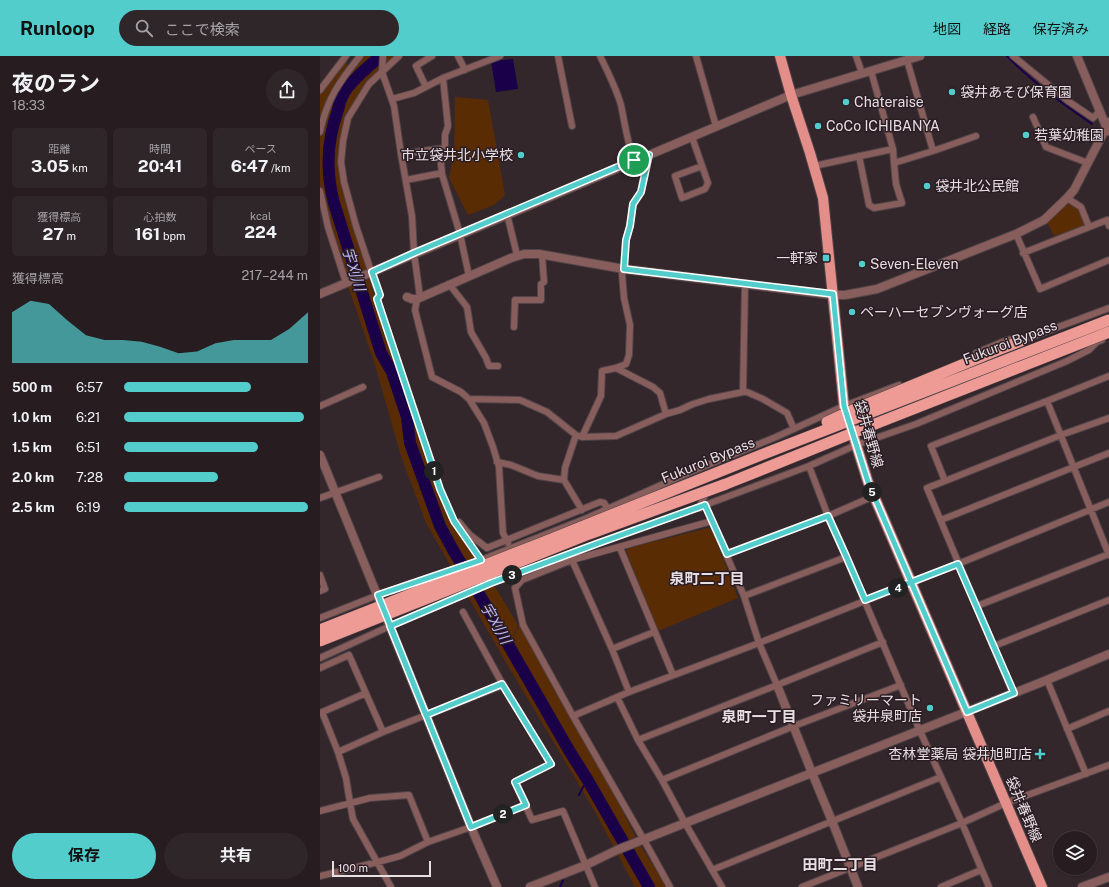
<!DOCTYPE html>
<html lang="ja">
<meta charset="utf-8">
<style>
body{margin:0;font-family:"Public Sans","Noto Sans JP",sans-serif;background:#2f262a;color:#f1f3f6;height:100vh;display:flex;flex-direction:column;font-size:15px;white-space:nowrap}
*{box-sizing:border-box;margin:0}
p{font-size:13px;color:#a4a2a5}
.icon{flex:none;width:22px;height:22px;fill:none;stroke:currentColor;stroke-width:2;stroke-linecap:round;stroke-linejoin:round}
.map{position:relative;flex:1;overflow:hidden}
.panel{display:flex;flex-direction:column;background:#271d21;width:320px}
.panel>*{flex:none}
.controls{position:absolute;left:733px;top:775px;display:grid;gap:8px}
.controls a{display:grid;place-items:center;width:44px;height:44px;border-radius:50%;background:#271d21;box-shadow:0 1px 3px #0004,0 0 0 1px #433b3f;font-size:20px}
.scale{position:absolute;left:12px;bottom:10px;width:99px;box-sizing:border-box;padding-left:4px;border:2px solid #e8dfe3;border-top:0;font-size:11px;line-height:14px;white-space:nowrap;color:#e8dfe3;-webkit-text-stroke:3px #2a1d23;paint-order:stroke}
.pin{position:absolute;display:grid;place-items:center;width:34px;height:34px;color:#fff;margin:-17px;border:2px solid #fff;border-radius:50%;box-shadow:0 1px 4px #0007}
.km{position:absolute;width:20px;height:20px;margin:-10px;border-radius:50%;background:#222;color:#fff;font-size:11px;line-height:20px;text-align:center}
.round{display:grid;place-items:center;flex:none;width:42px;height:42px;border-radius:21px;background:#2f262a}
.headline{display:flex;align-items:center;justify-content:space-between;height:68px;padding:0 12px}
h1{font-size:22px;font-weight:700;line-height:30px}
.stats{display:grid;grid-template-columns:repeat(3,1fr);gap:6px;height:68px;padding:4px 12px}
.stats div{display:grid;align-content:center;border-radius:6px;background:#2f262a;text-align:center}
.stats b{font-size:17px;font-weight:700}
.stats small{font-size:11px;font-weight:400}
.stats p{font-size:11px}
.chart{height:112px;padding:8px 12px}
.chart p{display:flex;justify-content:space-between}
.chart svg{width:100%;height:72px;margin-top:4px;fill:#52cdcc;opacity:.7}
.cta{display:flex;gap:8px;margin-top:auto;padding:8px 12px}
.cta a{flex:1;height:46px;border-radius:24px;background:#52cdcc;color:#111;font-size:16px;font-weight:700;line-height:46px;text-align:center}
.cta a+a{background:#2f262a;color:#f1f3f6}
ul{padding:0 12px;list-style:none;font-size:13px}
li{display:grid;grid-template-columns:64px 48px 1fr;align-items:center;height:30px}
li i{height:10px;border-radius:5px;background:#52cdcc}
header{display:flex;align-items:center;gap:24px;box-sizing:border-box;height:56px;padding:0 20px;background:#52cdcc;color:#111}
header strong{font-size:19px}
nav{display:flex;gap:22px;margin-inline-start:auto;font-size:14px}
.search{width:280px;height:36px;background:#2f262a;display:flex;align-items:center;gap:10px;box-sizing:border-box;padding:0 14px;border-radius:22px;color:#a4a2a5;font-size:15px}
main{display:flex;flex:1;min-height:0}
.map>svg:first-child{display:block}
.green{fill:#5a2c04}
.water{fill:#1a0049}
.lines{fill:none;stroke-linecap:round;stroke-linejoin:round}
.stream{stroke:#1a0049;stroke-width:2}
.river{stroke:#1a0049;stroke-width:12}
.minor-casing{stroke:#514449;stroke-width:8}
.tertiary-casing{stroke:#514449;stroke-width:10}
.primary-casing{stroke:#514449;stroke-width:12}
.trunk-casing{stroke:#514449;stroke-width:12}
.minor{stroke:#875e5b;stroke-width:6}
.tertiary{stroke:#875e5b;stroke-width:8}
.primary{stroke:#e38e89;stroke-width:10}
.trunk{stroke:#ee9b96;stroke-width:11}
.trunk-bridge-casing{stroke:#514449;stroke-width:12;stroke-linecap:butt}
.trunk-bridge{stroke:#ee9b96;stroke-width:11}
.route-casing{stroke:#fff;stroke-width:8}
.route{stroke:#52cdcc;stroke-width:5}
.poi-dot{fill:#52cdcc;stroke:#2a1d23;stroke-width:1.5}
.labels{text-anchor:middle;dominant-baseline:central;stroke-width:3;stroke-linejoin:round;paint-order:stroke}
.poi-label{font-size:14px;fill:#e8dfe3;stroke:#2a1d23;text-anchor:start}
.street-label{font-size:14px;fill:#e8dfe3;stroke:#2a1d23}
.water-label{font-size:15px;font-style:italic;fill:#bbb5f6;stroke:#2a1d23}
.neighbourhood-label{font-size:15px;font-weight:bold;fill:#e8dfe3;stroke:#2a1d23}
</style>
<header>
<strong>Runloop</strong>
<div class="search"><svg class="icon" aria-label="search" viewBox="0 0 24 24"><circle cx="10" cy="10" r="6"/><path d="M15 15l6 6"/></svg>ここで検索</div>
<nav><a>地図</a><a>経路</a><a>保存済み</a></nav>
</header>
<main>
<section class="panel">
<div class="headline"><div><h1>夜のラン</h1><p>18:33</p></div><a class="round"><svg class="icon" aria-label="share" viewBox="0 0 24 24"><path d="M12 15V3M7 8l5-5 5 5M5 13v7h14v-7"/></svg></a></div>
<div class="stats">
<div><p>距離</p><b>3.05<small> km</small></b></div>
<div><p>時間</p><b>20:41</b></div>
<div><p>ペース</p><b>6:47<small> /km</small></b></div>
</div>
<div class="stats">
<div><p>獲得標高</p><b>27<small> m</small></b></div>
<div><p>心拍数</p><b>161<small> bpm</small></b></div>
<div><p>kcal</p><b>224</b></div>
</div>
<div class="chart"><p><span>獲得標高</span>217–244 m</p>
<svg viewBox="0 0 160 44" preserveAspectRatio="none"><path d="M0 44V13L10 6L20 8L30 18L40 27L50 30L60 30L70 31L80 34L90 38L100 37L110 32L120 30L130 30L140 30L150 23L160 13V44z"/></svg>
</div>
<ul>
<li><b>500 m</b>6:57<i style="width:69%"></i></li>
<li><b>1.0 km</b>6:21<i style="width:98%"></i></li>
<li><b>1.5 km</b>6:51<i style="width:73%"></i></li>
<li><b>2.0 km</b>7:28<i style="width:51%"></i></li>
<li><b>2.5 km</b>6:19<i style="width:100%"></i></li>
</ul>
<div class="cta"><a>保存</a><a>共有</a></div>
</section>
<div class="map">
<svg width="789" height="831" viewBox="0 0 789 831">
<rect width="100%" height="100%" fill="#34272c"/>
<path class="green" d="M44 0H78L49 28 35 51 23 79 20 112 55 244 134 470 157 501 198 569 190 587 202 564 275 699 318 786 348 831H315L274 754 184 603 106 467 81 400 55 309 10 177 0 133V35L26 5 29 13 24 20Z
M135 41 168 44 185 139 174 149 148 159 129 122 134 96Z
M747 146 761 151 768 169 734 180 727 166Z
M388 472 392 474 418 542 338 575 306 495 308 492Z"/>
<path class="water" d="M193 3 198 33 176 36 171 5Z"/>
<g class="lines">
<path class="stream" d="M687 0C712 26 742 47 772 68
M259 739 267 723
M240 831 243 824"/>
<path class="river" d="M60 0C48 12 33 22 24 37 21 42 19 48 18 54 7 84 6 117 14 147L61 297 72 316 87 361 90 387 120 470 133 494 155 531 250 696 267 723 329 831"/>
<defs>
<path id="minor" d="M63 0 62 16 74 50 81 98 92 160 94 197 100 241
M79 0 49 28 28 62 23 85 21 106 24 126 36 170 59 239 57 243 120 433 134 465 161 504
M138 0 145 14
M238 0 252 70
M280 0C288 16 296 32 301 49 305 68 307 86 314 104
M376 0 396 70
M536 0 542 17
M693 0 748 45 773 62 779 56
M587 4 613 95
M551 15 573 93 574 107
M123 22 128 70 125 79V92L121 108 122 118 140 178 149 220
M106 31 96 10 112 0
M0 34 26 0
M72 43 94 37 123 22 180 0
M713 61 726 91 768 107
M0 76C7 43 19 26 40 0
M372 81 388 127 385 133 362 142 355 120 382 110
M81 98 125 92
M539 100 549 149 554 152 582 147 576 128 574 107 613 95 656 80
M494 110 573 93
M86 124 122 117
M0 135 8 171 26 227
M747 142 761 151 769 171
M187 158 197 199
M696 178 720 233 789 204
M703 197 787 164 789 170
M129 228 147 251 151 276 166 302 169 310H178
M97 243 95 254 112 321 141 336 149 343 164 367 173 391 179 411 183 477 188 487
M194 271 195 244H221V228L224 226 222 198
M656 297 687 284 693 283 701 285 789 252
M296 312 333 331 340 337 346 358
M423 336 425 228
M149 343 200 344 227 356 256 379 262 381 296 380 346 358 360 354 373 348 389 343 423 336H427L443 343 467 357 474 373
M727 345 789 499
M0 350 43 331
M256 379 245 412 244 424 262 454
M262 381 281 340 282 315 296 312 306 308 309 299 310 269 304 242 302 218 304 213 306 184 310 170 313 148 321 136 329 99
M177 406 191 409 218 420 244 424
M489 410 508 460 526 501 600 675 642 767 669 831
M625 425 741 379 789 362
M0 442 59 421
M385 449 424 540 439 587 457 629
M379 452 385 439
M621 464 789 397
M139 466 150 479 167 492 280 446 284 447 288 453
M300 492 353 619
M407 498 508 460 554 440
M252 504 292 593 309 636
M0 519 5 533 0 535
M424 540 526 501
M657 550 789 498
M143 556 183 629 231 708 195 726 212 764 243 755 275 831
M0 562 58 539 161 504 267 462 368 417 456 381 524 350 579 329
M674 590 789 544
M292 593 334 576
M0 602 70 570 171 527 276 488 385 449 489 410 536 389 596 368 747 305 769 294 777 286 782 284
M0 612 29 599 63 676
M727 624 766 718
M693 637 607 432 625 425 611 390 727 345 789 320
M297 641 318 684 342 724 365 767 402 831
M2 656 18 696 26 722 30 747 33 763 71 831
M0 657 46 637
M253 660 309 636 439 587 638 508 789 446
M747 673 789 655
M318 684 457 629 563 586
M18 696 63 676 183 629
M342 724 474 670 581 629
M0 755 50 742 89 739 108 786
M392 814 621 721
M0 820 58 806 80 800 108 786 151 771 205 749
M350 831 324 784 253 660 203 569 195 532 202 524 252 504 392 465
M482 831 642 767 686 747 789 709
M621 831 661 814"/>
<path id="tertiary" d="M757 0 788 75
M0 238 471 39 600 0
M87 241 92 243H97L191 202 204 198H219L304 213 513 239H525L557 233 696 178 724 164 747 142 754 134 789 66
M0 399 106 659 151 771 177 831
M457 629 492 717 512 765 538 831
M210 831 266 809 297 794 727 624 789 598
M762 831 789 821"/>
<path id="primary" d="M460 0 471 39 490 97 503 142 524 350 548 426 722 831"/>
<path id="trunk" d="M673 296 701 285"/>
</defs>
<use href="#minor" class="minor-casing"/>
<use href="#tertiary" class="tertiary-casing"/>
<use href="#primary" class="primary-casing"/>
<use href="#trunk" class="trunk-casing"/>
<use href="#minor" class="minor"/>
<use href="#tertiary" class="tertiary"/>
<use href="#primary" class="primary"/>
<use href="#trunk" class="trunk"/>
<defs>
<path id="trunk-bridge" d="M507 366 535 353 673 296
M0 574 221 487 441 399 789 264
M0 585 269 478 406 428 560 366 789 276"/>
</defs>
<use href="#trunk-bridge" class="trunk-bridge-casing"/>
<use href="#trunk-bridge" class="trunk-bridge"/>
</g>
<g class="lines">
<defs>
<path id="route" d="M314 104 94 197 52 216 60 239 57 243 120 433 134 465 161 504 58 539 151 771 206 749 195 726 231 708 182 628 106 659 70 570 171 527 276 488 385 449 407 498 508 460 526 500 545 544 638 508 694 637 647 656 548 426 524 350 513 238 304 213 306 184 310 170 313 148 321 136 329 99 314 104"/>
</defs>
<use href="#route" class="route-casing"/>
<use href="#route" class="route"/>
</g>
<g class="poi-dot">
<circle cx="632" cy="36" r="4"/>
<circle cx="526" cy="46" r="4"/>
<circle cx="498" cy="70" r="4"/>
<circle cx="706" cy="79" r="4"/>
<circle cx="201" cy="99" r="4"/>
<circle cx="607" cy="130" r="4"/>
<rect x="502" y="198" width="8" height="8" rx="2"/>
<circle cx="542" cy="208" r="4"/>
<circle cx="532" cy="256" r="4"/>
<circle cx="610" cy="652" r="4"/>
<path d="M718 692h4v4h4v4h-4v4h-4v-4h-4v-4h4z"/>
</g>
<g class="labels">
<g class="poi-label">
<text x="640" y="36">袋井あそび保育園</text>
<text x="534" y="46">Chateraise</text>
<text x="506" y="70">CoCo ICHIBANYA</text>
<text x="714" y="79">若葉幼稚園</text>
<text x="193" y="99" text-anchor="end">市立袋井北小学校</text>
<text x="615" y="130">袋井北公民館</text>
<text x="498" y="202" text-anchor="end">一軒家</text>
<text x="550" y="208">Seven-Eleven</text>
<text x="540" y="256">ペーハーセブンヴォーグ店</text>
<text x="602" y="644" text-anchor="end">ファミリーマート<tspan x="602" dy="16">袋井泉町店</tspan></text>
<text x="712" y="698" text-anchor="end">杏林堂薬局 袋井旭町店</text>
</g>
<g class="street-label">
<text transform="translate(690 286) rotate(-21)">Fukuroi Bypass</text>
<text transform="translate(549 378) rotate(74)">袋井春野線</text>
<text transform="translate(388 404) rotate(-22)">Fukuroi Bypass</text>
<text transform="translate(704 753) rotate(67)">袋井春野線</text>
</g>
<g class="water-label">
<text transform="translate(34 213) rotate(73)">宇刈川</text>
<text transform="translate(176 567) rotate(60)">宇刈川</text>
</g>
<g class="neighbourhood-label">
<text x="387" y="522">泉町二丁目</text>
<text x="439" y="660">泉町一丁目</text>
<text x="520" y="808">田町二丁目</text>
</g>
</g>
</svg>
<div class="controls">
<a><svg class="icon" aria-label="layers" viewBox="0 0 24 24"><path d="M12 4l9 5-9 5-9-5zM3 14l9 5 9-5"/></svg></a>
</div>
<div class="scale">100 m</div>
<div class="pin" style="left:314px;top:104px;background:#1e9e55"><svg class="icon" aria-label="arrive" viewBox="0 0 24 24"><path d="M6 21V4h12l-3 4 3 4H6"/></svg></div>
<b class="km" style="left:114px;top:415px">1</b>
<b class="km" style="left:183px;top:758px">2</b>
<b class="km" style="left:192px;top:519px">3</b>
<b class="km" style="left:578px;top:532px">4</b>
<b class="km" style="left:552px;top:436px">5</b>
</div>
</main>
